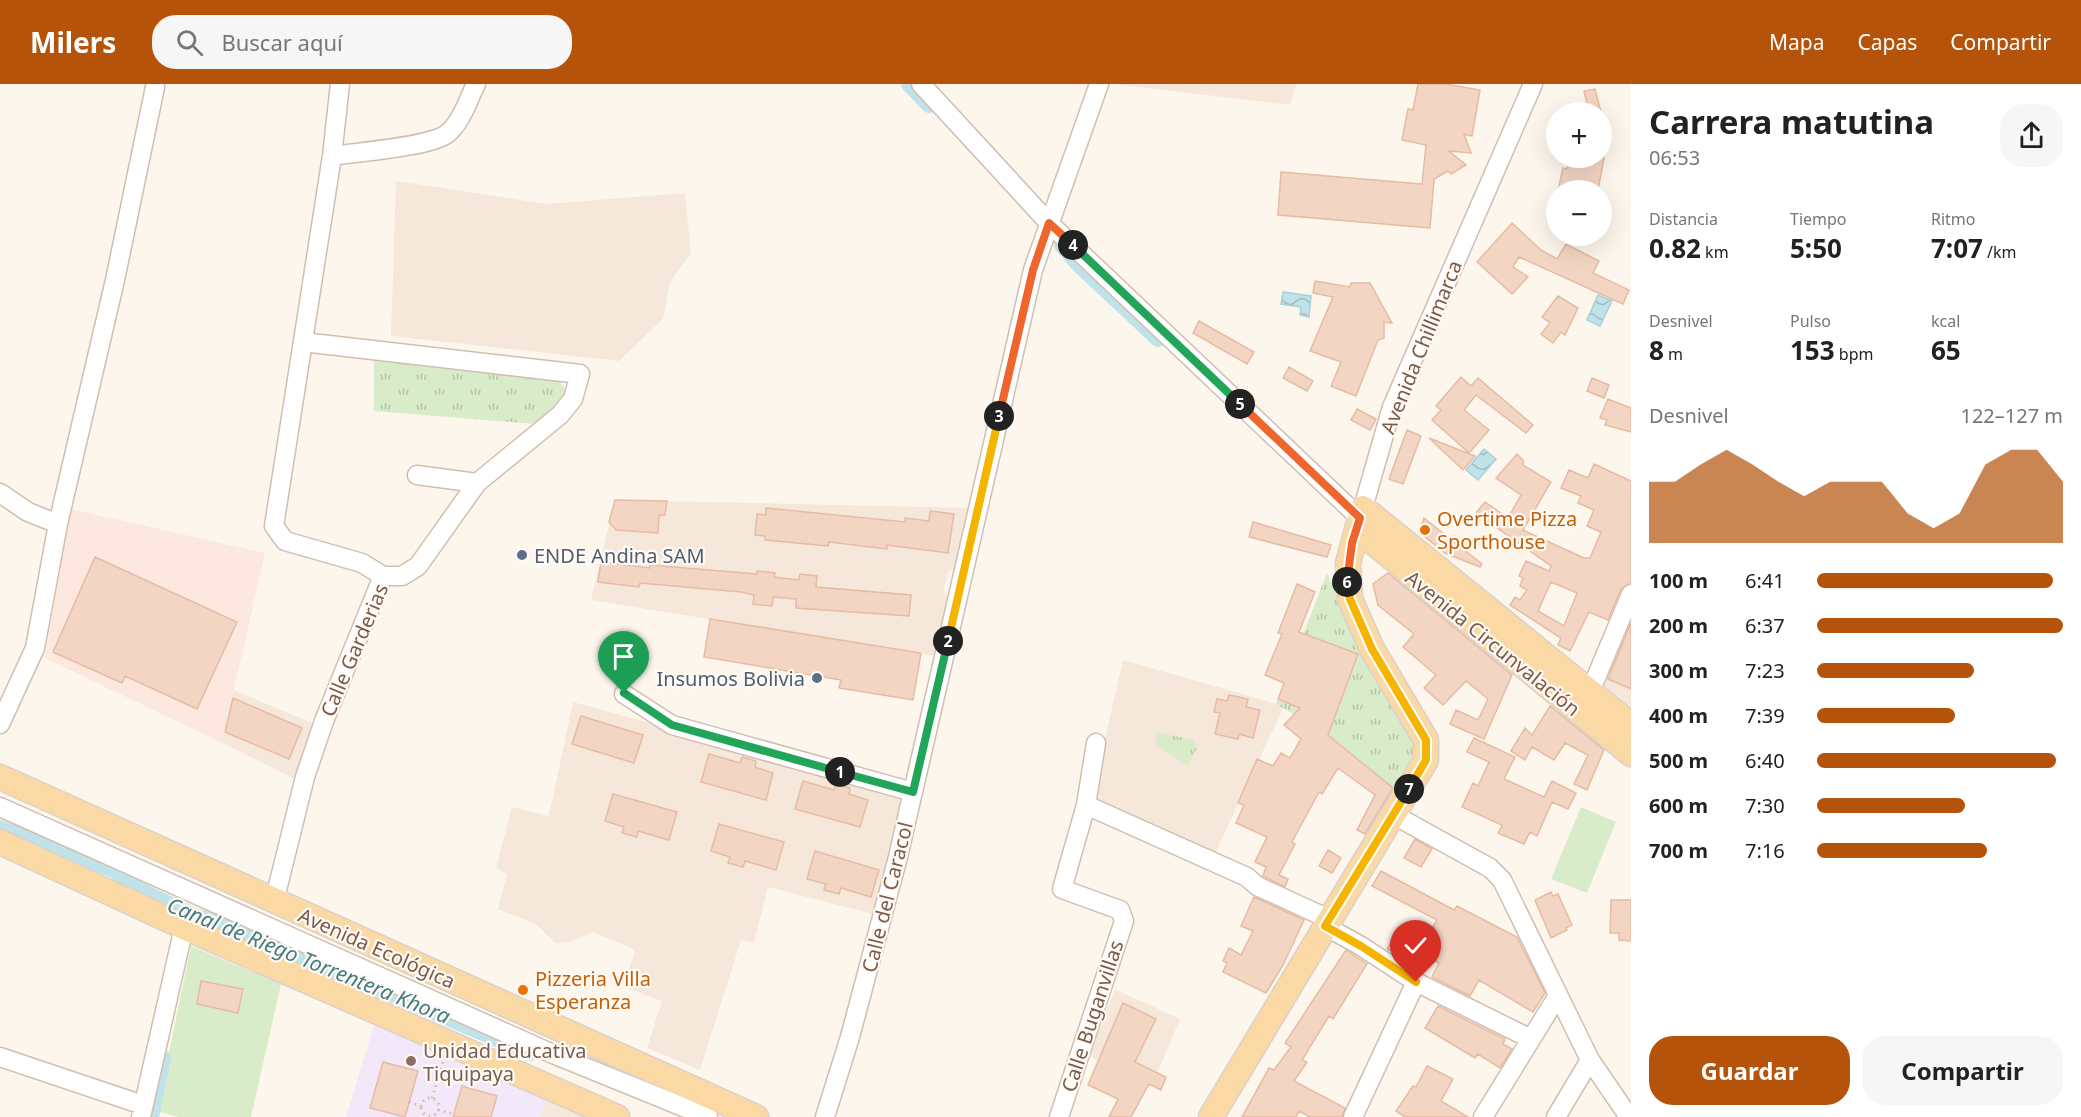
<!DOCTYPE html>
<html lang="es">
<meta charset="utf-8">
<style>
body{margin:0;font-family:"Noto Sans",sans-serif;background:#f6f6f6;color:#222;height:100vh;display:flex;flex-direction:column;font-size:22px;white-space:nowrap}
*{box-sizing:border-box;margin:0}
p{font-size:20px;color:#767676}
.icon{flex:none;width:33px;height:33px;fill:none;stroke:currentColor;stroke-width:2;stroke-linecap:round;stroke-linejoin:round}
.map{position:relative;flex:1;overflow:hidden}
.details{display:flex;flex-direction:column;background:#fff;width:450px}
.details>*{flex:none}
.tools{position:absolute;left:1546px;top:18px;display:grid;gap:12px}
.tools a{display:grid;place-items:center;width:66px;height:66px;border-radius:50%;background:#fff;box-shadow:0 6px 24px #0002;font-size:30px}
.pin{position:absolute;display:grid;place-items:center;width:51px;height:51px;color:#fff;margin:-62px -26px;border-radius:50% 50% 50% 0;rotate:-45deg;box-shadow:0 0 6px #0007}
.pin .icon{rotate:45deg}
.km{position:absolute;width:30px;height:30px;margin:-15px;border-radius:50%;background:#222;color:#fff;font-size:16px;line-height:30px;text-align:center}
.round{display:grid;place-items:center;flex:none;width:63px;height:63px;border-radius:24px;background:#f6f6f6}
.summary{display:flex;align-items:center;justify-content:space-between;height:102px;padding:0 18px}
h1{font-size:33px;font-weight:700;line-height:45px}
.stats{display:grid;grid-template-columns:repeat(3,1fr);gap:9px;height:102px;padding:6px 18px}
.stats div{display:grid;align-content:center}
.stats b{font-size:26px;font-weight:700}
.stats small{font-size:16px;font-weight:400}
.stats p{font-size:16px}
.chart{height:168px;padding:12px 18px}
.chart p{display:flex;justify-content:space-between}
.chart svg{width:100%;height:108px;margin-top:6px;fill:#b45309;opacity:.7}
.action{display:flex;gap:12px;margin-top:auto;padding:12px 18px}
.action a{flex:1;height:69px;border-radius:24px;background:#b45309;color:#fff;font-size:24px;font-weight:700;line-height:69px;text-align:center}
.action a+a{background:#f6f6f6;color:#222}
ul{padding:0 18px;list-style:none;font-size:20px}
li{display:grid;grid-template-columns:96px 72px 1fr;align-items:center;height:45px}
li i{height:15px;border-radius:8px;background:#b45309}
header{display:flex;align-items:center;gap:36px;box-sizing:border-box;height:84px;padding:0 30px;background:#b45309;color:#fff}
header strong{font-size:28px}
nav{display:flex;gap:33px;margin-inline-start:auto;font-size:21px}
.search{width:420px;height:54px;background:#f6f6f6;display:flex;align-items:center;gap:15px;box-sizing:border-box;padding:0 21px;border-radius:24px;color:#767676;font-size:22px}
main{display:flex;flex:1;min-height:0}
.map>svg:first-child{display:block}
.residential{fill:#f5e8da}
.commercial{fill:#fde8e0}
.education{fill:#f3e8fa}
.park{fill:url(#park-tufts)}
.pitch{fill:#d8ecc9}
.water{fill:url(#water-waves);stroke:#a5d3da;stroke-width:1.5}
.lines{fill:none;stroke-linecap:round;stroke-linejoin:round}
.canal{stroke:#bfe3e8;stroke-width:16}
.building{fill:#f3d5c3;stroke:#e6bba3;stroke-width:1.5;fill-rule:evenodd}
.minor-casing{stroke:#d1beb0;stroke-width:21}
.major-casing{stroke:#dad1cd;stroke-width:27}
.path{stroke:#d9b8a5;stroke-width:3;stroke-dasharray:1.5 4.5;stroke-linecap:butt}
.minor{stroke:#fff;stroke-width:18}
.major{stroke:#fbd9a5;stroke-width:24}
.split-1-casing{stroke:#fff;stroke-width:12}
.split-2-casing{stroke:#fff;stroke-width:12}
.split-3-casing{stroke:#fff;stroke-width:12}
.split-4-casing{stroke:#fff;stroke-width:12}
.split-5-casing{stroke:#fff;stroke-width:12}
.split-6-casing{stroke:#fff;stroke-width:12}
.split-7-casing{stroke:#fff;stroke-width:12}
.split-8-casing{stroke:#fff;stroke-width:12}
.split-1{stroke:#22a559;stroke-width:8}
.split-2{stroke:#22a559;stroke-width:8}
.split-3{stroke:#f5b400;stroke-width:8}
.split-4{stroke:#f0652b;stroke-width:8}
.split-5{stroke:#22a559;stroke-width:8}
.split-6{stroke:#f0652b;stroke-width:8}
.split-7{stroke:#f5b400;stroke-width:8}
.split-8{stroke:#f5b400;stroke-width:8}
.food-dot{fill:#e8710a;stroke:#fffaf3;stroke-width:2}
.service-dot{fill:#5c6f8a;stroke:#fffaf3;stroke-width:2}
.education-dot{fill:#8d6e63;stroke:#fffaf3;stroke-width:2}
.labels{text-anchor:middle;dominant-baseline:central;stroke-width:4.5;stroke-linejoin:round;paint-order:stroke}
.street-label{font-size:20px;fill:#7a5c4d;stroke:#fffaf3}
.food-label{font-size:20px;fill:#c56008;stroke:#fffaf3;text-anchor:start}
.service-label{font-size:20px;fill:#4e5e75;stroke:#fffaf3;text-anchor:start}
.education-label{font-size:20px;fill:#785e54;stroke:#fffaf3;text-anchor:start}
.water-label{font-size:21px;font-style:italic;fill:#437c86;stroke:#fffaf3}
</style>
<header>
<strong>Milers</strong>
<div class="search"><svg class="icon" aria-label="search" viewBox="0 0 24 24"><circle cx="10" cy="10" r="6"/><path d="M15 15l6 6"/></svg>Buscar aquí</div>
<nav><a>Mapa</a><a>Capas</a><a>Compartir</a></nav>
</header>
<main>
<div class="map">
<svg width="1631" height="1033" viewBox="0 0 1631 1033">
<defs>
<pattern id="park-tufts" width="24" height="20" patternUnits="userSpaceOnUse" patternTransform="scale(1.5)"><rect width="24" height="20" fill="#d8ecc9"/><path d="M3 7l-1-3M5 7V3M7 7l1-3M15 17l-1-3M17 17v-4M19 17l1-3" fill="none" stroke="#b4c2a5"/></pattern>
<pattern id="water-waves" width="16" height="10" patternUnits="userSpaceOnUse" patternTransform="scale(1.5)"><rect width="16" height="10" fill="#bfe3e8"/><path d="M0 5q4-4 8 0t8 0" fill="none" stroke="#a0bbbe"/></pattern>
</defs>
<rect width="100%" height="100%" fill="#fdf6ec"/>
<path class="residential" d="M1113 0H1296L1290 21Z
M396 97 547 120 685 109 691 169 670 198 663 235 619 277 391 252Z
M615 416 974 424 960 482 949 487 943 506 951 518 937 572 591 516Z
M1631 536V624L1602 603Z
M1123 576 1284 622 1214 772 1091 717Z
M234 606 312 639 295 695 222 659Z
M573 618 904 708 873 830 768 803 754 859 741 856 700 986 647 964 662 917 624 903 635 866 593 848 570 858 555 859 537 841 498 825 507 790 496 784 512 723 549 732Z
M1115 905 1180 935 1152 1002 1089 972Z
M546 1014 586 1033H540Z"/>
<path class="commercial" d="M71 425 265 469 222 659 45 574Z"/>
<path class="education" d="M374 941 546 1014 540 1033H346Z"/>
<path class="park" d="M374 275 553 293C581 308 552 329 536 340L374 327Z
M1327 489 1371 591 1407 641 1415 659 1414 677 1394 705 1328 650 1276 620Z
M1159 649 1194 656 1197 664 1188 682 1158 662 1155 656Z"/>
<path class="pitch" d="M1581 723 1616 738 1587 809 1551 795Z
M191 862 281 900 251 1033H178L157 1027Z"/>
<path class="water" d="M1283 208 1311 212 1309 233 1300 231 1301 223 1281 220Z
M1598 211 1612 217 1600 242 1587 236Z
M1484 365 1496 375 1478 396 1466 386Z"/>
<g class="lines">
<path class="canal" d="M909 0 929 21
M1062 161 1079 181 1158 255
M0 744 114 786 140 806 194 832 225 839 530 969
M151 1033 163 974"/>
</g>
<path class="building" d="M1418 0H1446L1480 6 1472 52 1464 50 1471 69 1449 67 1466 81 1451 90 1448 87 1434 95 1430 144 1278 131 1281 88 1422 100 1426 61 1402 56 1408 25 1413 26Z
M1595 5 1601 28H1589L1584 7Z
M1589 74H1604L1598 106H1558L1563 84 1567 85 1568 80 1584 82Z
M1512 139 1541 166 1557 175 1566 160 1599 177 1593 189 1629 206 1623 220 1519 173 1513 183 1528 193 1512 210 1477 178Z
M1315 197 1350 203 1351 199H1370L1392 239 1384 238V254L1378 256 1356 312 1331 302 1341 278 1310 267 1333 213 1313 209Z
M1558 212 1578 224 1565 251 1561 248 1553 259 1541 250 1550 239 1542 233Z
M1199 237 1254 268 1247 280 1193 249Z
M1289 283 1313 297 1307 307 1283 294Z
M1461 293 1471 302 1478 294 1533 341 1526 349 1476 311 1464 326 1489 346 1469 369 1432 336 1441 326 1436 322Z
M1592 294 1609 301 1604 314 1587 307Z
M1608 315 1631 324V348L1605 341 1607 336 1600 334Z
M1357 325 1376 335 1370 346 1351 336Z
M1407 346 1421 352 1403 400 1389 395Z
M1429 354 1475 372 1463 386Z
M1517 370 1523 376V381L1551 398 1523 446 1584 474H1590L1601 448 1587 442 1594 426 1578 419 1581 412 1561 404 1569 386 1588 394 1594 380 1631 397V499L1621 505 1608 536 1589 528 1570 567 1558 561 1561 554 1510 521 1515 513 1520 516 1527 506 1520 502 1523 494 1519 492 1526 477 1549 487 1551 482 1476 429 1485 418 1508 434 1521 411 1496 394ZM1551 498 1577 509 1564 542 1538 527Z
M615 416 667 417 665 431H659L658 449 616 446 609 438Z
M766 424 905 438V434L929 437 930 427 954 430 948 469 887 461V465L829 458 828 462 765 456V452L755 451 757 430 766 431Z
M1424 434 1482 480 1480 483 1445 469 1419 448Z
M1253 438 1331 461 1327 473 1249 453Z
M95 473 237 538 197 625 125 592 122 599 53 568Z
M601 478 650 484V481L757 490V487L775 489 774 493 799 496 800 490 817 492 816 503 911 511 909 532 796 524V515L773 513 772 522 753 520 754 511 741 508 640 499 639 503 598 498Z
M1388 489 1512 591 1484 655 1450 640 1456 626 1478 636 1488 615 1466 597 1443 621 1424 604 1436 591 1403 563 1414 550 1378 521 1373 500Z
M1297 500 1315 508 1299 548 1358 570 1328 651 1393 704 1365 750 1357 746 1375 711 1338 684 1322 710 1319 708 1292 758 1295 760 1279 791 1288 795 1285 803 1263 792 1266 783 1255 778 1267 753 1236 739 1244 721 1238 719 1257 675 1273 682 1281 669 1290 674 1301 655 1284 641 1300 624 1278 615 1284 599 1265 591 1282 550 1278 549Z
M710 535 921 569 913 616 839 604 841 596 704 573Z
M1631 539V605L1608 595Z
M1229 611 1248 615 1246 623 1260 626 1253 654 1239 650 1238 655 1215 650 1220 629 1214 628 1217 615 1227 617Z
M233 614 302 644 289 675 225 648Z
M1550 622 1604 666 1587 706 1574 700 1588 671 1565 659 1554 676 1532 663 1525 676 1511 667 1525 644 1532 651Z
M581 632 643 651 634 679 572 660Z
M1474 654 1515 673 1504 695 1544 713 1552 697 1576 709 1568 725 1552 718 1537 752 1530 748 1524 760 1498 749 1502 741 1462 723 1473 699 1478 702 1489 678 1467 668Z
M709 670 740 679 742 673 756 677 755 683 773 689 766 716 701 698Z
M803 697 834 706 836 700 850 704 849 710 868 716 860 743 795 725Z
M613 710 677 728 669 756 638 747 637 753 622 749 624 743 605 737Z
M719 740 784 758 776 786 745 777 743 783 728 779 730 773 711 767Z
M1415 755 1432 765 1421 783 1404 774Z
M1328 766 1341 774 1332 789 1319 782Z
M815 767 879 786 871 813 841 804 839 810 824 806 826 800 807 795Z
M1381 787 1454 826 1457 822 1517 853 1545 909 1533 928 1479 896 1470 912 1432 893 1439 879 1418 867 1437 836 1372 802Z
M1551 808 1553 812 1558 810 1572 841 1566 844 1567 846 1551 854 1535 816Z
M1254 813 1304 836 1282 883 1266 909 1223 888 1227 879 1223 877 1229 864 1241 871 1253 847 1241 842Z
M1611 816H1631V857L1619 856V849H1610Z
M1398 846 1416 857 1407 875 1387 865Z
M1346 866 1367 880 1333 935 1329 932 1302 976 1307 978 1294 997 1345 1024 1342 1033H1310L1299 1027 1296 1033H1242L1269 984 1274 986 1291 963 1285 959Z
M201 897 243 905 238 929 197 920Z
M1123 919 1156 935 1135 978 1166 993 1161 1006 1149 1000 1131 1033H1109L1118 1015 1088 1001Z
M1438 922 1505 955 1503 960 1512 965 1500 984 1478 970 1475 974 1425 944Z
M383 978 418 987 405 1033 370 1024Z
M1427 982 1453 995 1441 1017 1468 1033H1405L1396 1027 1413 1002 1416 1003Z
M462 1002 497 1012 491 1033H453Z"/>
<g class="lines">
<defs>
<path id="minor" d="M340 0 332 72 274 442 285 457 362 479 383 492
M921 0 1049 139 1360 434
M332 72C356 68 432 63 448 49 462 37 468 16 476 0
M303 258 580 290 573 315 560 331 477 399 418 482 402 492H383
M417 391 477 399
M0 409 28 428 58 440
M1363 424 1392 323 1533 0
M1590 608 1631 510
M624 610 672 641 913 708
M0 640 35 564 58 440 115 196 155 3
M1086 721 1247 793 1257 802 1329 835
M0 723 553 970 708 1033
M1394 731 1490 784 1502 796 1590 976 1629 1033
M274 818 305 693 324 637 383 492
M1325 842 1361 862 1416 898 1529 954
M0 973 143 1021
M141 1033 184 843
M825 1033 850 953 898 773 1033 186 1099 0
M1059 1033 1124 837 1120 826 1062 805 1086 721 1096 659
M1353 1033 1416 898
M1483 1033 1557 913
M1556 1033 1590 976"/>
<path id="major" d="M1357 445 1631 670
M0 693 756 1033
M0 758 184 843 617 1033
M1211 1033 1426 676V656L1372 565 1350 515 1348 479 1363 424 1631 641"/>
</defs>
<use href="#minor" class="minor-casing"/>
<use href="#major" class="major-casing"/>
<path class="path" d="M432 1014 443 978
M421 1023a9 9 0 1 1 18 0a9 9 0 1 1-18 0Z
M409 1018 421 1022
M438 1026 454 1030"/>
<use href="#minor" class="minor"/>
<use href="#major" class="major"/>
</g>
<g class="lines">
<defs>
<path id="split-1" d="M624 609 672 641 840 688"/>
<path id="split-2" d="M840 688 913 708 948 557"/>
<path id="split-3" d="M948 557 999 332"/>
<path id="split-4" d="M999 332 1033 186 1049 139 1073 161"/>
<path id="split-5" d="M1073 161 1240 320"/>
<path id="split-6" d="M1240 320 1360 434 1352 459 1347 498"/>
<path id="split-7" d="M1347 498 1350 515 1372 565 1426 656V676L1409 705"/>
<path id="split-8" d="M1409 705 1325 842 1361 862 1416 898"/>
</defs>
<use href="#split-1" class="split-1-casing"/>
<use href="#split-2" class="split-2-casing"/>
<use href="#split-3" class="split-3-casing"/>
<use href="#split-4" class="split-4-casing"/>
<use href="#split-5" class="split-5-casing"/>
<use href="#split-6" class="split-6-casing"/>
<use href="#split-7" class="split-7-casing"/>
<use href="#split-8" class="split-8-casing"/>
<use href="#split-1" class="split-1"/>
<use href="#split-2" class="split-2"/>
<use href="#split-3" class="split-3"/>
<use href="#split-4" class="split-4"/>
<use href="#split-5" class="split-5"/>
<use href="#split-6" class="split-6"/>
<use href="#split-7" class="split-7"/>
<use href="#split-8" class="split-8"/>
</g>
<g class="food-dot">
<circle cx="1425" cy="446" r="6"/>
<circle cx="523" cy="906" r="6"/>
</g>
<g class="service-dot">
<circle cx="522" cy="471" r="6"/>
<circle cx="817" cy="594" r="6"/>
</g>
<circle class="education-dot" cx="411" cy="977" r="6"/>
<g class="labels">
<g class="street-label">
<text transform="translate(1421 263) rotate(-68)">Avenida Chillimarca</text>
<text transform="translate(1493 559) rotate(39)">Avenida Circunvalación</text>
<text transform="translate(354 566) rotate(-67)">Calle Garderias</text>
<text transform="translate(887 813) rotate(-76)">Calle del Caracol</text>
<text transform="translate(377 864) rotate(24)">Avenida Ecológica</text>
<text transform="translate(1092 932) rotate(-72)">Calle Buganvillas</text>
</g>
<g class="food-label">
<text x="1437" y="434">Overtime Pizza<tspan x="1437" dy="23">Sporthouse</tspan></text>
<text x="535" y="894">Pizzeria Villa<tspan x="535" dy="23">Esperanza</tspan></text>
</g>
<g class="service-label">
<text x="534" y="471">ENDE Andina SAM</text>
<text x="805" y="594" text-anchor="end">Insumos Bolivia</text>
</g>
<g class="education-label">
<text x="423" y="966">Unidad Educativa<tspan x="423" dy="23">Tiquipaya</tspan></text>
</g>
<g class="water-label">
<text transform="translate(309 876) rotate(22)">Canal de Riego Torrentera Khora</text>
</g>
</g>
</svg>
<div class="tools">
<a>+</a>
<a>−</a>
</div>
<div class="pin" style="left:624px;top:609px;background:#1e9e55"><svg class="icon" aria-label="arrive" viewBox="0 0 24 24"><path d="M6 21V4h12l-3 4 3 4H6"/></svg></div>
<div class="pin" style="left:1416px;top:898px;background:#d93025"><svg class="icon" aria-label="check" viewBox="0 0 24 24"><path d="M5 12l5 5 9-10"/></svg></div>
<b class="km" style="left:840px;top:688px">1</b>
<b class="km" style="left:948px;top:557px">2</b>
<b class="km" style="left:999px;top:332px">3</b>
<b class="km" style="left:1073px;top:161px">4</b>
<b class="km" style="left:1240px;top:320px">5</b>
<b class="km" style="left:1347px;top:498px">6</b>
<b class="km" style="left:1409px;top:705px">7</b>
</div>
<section class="details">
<div class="summary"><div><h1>Carrera matutina</h1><p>06:53</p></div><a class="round"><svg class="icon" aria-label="share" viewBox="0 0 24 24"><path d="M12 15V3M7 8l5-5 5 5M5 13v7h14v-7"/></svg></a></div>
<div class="stats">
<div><p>Distancia</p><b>0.82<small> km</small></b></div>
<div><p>Tiempo</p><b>5:50</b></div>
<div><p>Ritmo</p><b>7:07<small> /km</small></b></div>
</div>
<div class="stats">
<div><p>Desnivel</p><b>8<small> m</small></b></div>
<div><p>Pulso</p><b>153<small> bpm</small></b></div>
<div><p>kcal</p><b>65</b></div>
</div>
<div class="chart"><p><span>Desnivel</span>122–127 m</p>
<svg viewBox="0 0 160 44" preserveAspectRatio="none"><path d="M0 44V19L10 19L20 12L30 6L40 12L50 19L60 25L70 19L80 19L90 19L100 32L110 38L120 32L130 12L140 6L150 6L160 19V44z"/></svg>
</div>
<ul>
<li><b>100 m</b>6:41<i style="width:96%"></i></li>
<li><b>200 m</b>6:37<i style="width:100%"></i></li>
<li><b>300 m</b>7:23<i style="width:64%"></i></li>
<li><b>400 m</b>7:39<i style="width:56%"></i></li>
<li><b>500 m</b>6:40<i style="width:97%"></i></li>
<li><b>600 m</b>7:30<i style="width:60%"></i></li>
<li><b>700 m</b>7:16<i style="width:69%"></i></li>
</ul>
<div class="action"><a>Guardar</a><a>Compartir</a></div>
</section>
</main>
